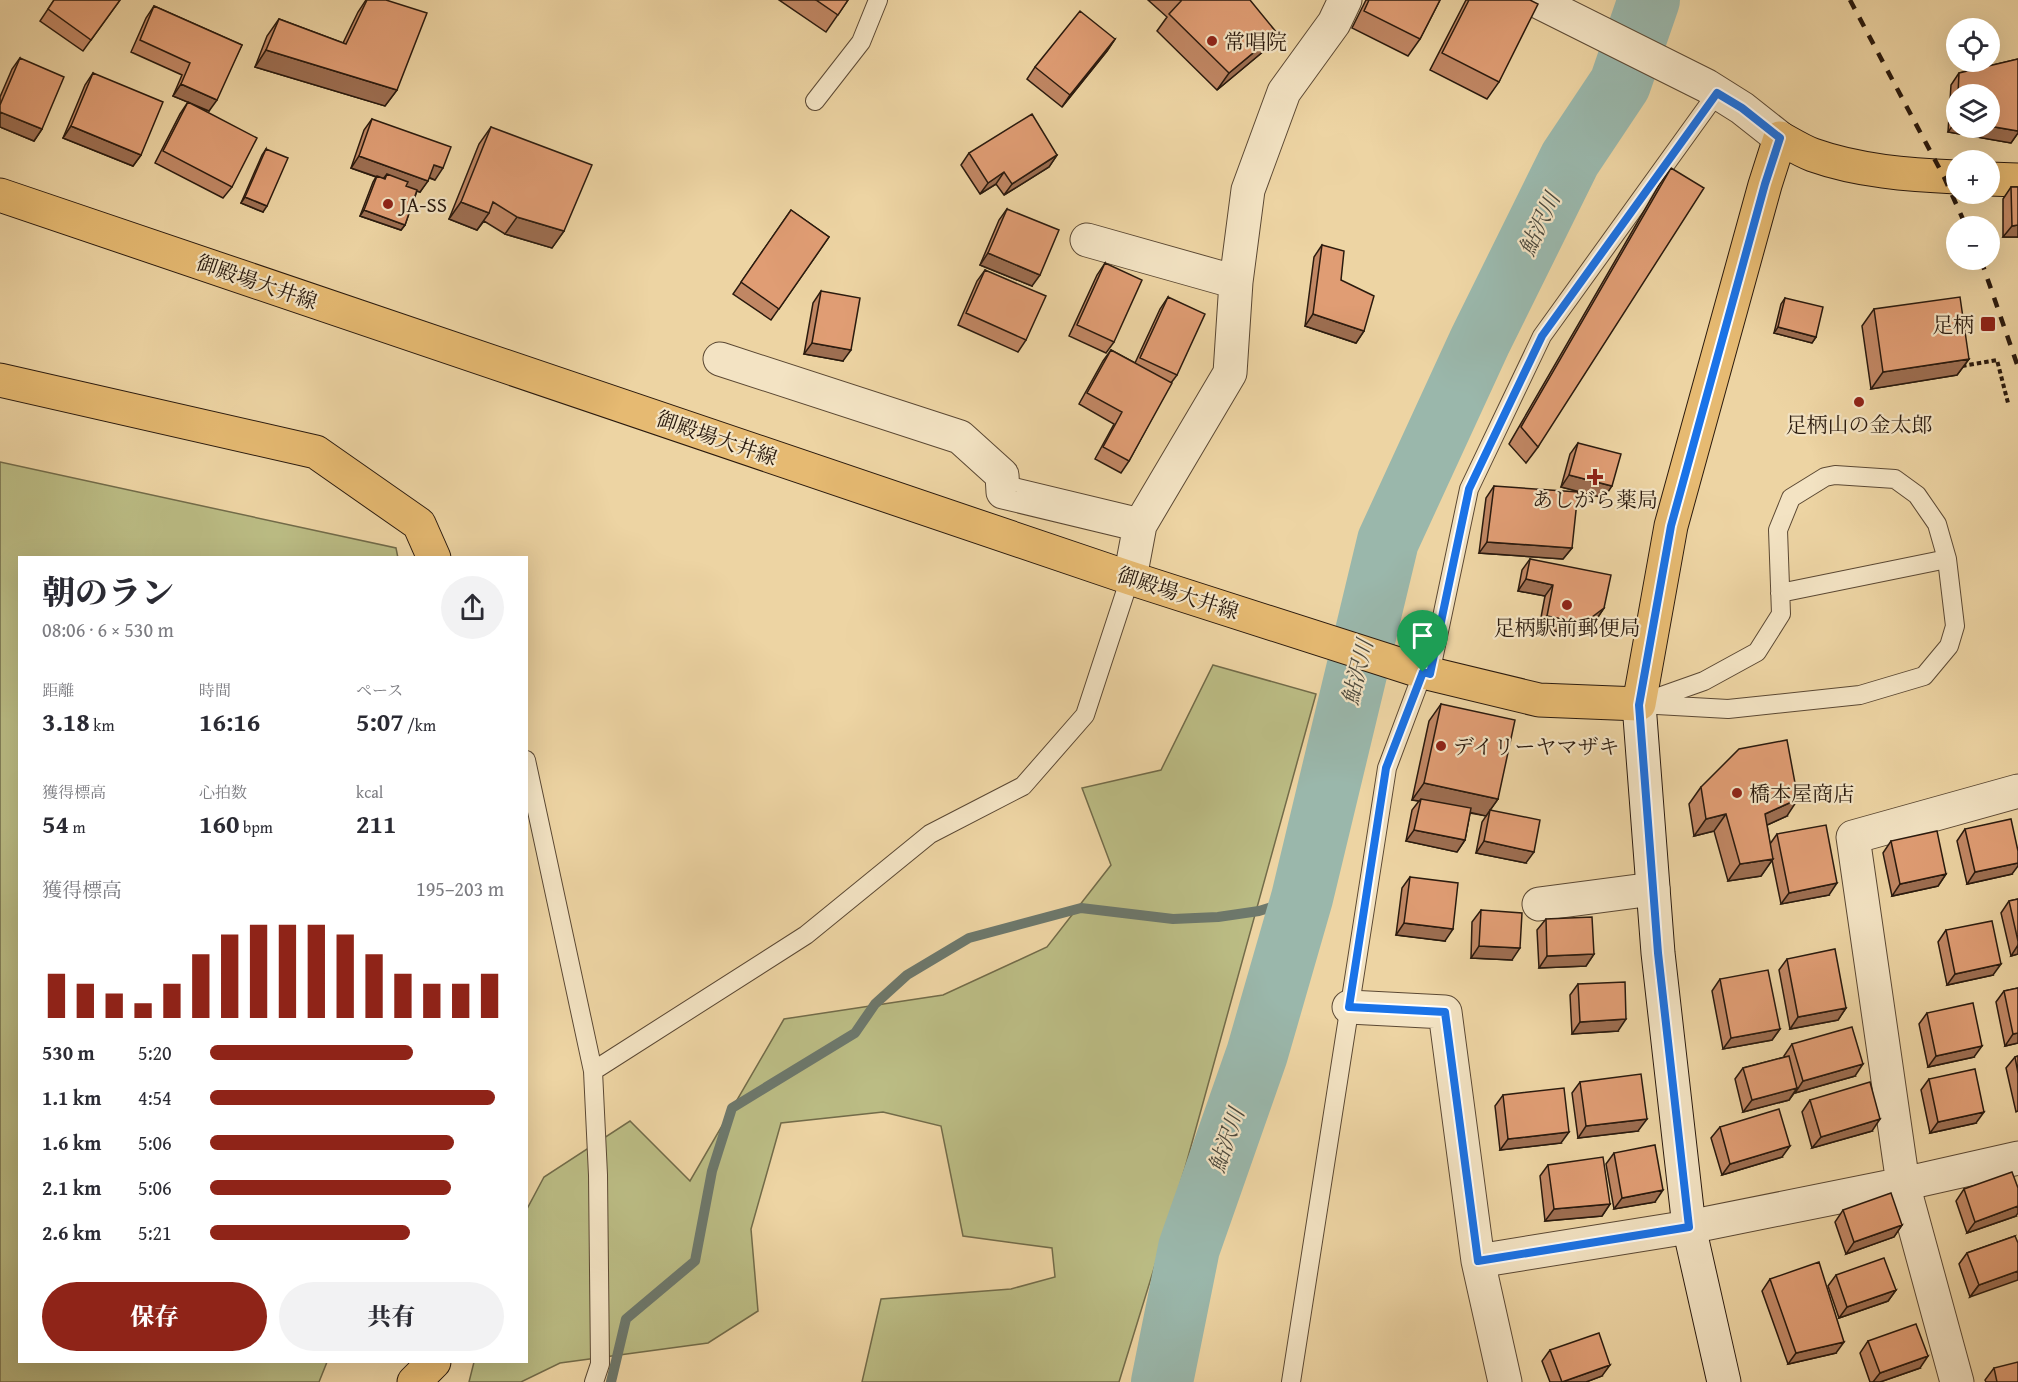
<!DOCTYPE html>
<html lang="ja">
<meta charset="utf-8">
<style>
body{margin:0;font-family:"Gentium Book Plus","Noto Serif JP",serif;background:#f2f2f3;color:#2b2b33;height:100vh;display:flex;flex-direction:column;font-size:22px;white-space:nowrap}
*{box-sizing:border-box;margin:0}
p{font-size:20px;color:#7c7c81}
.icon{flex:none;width:33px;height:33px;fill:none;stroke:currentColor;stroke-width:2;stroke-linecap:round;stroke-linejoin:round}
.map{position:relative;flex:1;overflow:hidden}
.side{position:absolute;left:18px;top:556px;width:510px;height:807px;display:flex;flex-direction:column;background:#fff;border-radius:0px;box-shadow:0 6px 24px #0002}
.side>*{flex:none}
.fabs{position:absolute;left:1946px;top:18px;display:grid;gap:12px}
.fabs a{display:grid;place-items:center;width:54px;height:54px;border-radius:50%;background:#fff;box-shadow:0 6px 24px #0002;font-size:30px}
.pin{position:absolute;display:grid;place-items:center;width:51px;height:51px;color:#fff;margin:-62px -26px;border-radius:50% 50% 50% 0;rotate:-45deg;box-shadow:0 0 6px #0007}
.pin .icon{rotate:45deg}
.round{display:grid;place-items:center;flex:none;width:63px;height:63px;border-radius:32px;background:#f2f2f3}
.headline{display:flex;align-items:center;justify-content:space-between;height:102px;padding:0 24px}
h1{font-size:33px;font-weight:800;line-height:45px}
.stats{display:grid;grid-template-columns:repeat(3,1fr);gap:9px;height:102px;padding:6px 24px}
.stats div{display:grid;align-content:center}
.stats b{font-size:26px;font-weight:800}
.stats small{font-size:16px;font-weight:400}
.stats p{font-size:16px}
.chart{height:168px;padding:12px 24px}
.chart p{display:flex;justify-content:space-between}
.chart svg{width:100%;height:108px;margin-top:6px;stroke:#8f2418;stroke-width:6}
.primary-button{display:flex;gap:12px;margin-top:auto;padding:12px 24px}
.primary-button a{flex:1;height:69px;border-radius:36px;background:#8f2418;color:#fff;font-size:24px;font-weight:800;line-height:69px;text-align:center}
.primary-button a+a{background:#f2f2f3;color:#2b2b33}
ul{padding:0 24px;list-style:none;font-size:20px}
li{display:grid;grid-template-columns:96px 72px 1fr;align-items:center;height:45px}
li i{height:15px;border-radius:8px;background:#8f2418}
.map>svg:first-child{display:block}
.green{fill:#bbbc84;stroke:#726b49;stroke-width:1.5}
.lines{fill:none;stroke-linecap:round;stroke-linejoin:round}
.stream{stroke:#6d786c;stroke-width:10}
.river{stroke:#9ab7ab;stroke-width:62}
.lane-casing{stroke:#5b4833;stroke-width:20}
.street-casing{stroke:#5b4833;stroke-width:35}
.secondary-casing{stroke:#2a1a0e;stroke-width:35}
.primary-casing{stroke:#2a1a0e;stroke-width:35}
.path{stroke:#2a1a0e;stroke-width:4;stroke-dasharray:4.5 3;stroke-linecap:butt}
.lane{stroke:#f3e3c3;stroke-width:18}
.street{stroke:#f3e3c3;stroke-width:33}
.secondary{stroke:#f3e3c3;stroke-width:33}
.primary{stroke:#e6ba72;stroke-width:33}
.rail{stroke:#2a1a0e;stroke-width:4.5;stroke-dasharray:10 10;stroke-linecap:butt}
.wall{fill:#c18764;stroke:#2a1a0e;stroke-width:1.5;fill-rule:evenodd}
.shaded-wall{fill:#9d6e51;stroke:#2a1a0e;stroke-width:1.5}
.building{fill:#e09d74;stroke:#2a1a0e;stroke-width:1.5}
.route-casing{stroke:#fff;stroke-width:12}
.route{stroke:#1a73e8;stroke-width:8}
.poi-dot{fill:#8f2418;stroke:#f3e3c3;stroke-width:2}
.labels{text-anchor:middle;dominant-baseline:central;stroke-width:4.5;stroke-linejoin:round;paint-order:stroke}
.poi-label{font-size:21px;fill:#2a1a0e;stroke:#f3e3c3;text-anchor:start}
.street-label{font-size:21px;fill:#2a1a0e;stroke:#f3e3c3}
.water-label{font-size:22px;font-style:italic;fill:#4c493d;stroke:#f3e3c3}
</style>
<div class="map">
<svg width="2018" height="1382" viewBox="0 0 2018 1382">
<rect width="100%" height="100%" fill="#edd4a3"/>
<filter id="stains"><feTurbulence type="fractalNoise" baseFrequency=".00333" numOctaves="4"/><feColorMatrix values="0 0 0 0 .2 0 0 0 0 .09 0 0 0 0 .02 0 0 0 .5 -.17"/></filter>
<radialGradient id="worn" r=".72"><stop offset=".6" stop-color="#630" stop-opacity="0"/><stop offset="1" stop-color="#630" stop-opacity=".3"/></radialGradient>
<path class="green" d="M0 462 396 548 398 558H20V1362H327L319 1382H0Z
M1213 665 1316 694 1185 1168 1119 1382H862L881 1299 1011 1289 1055 1277 1052 1248 963 1236 941 1126 883 1112 781 1123 751 1229 758 1311 708 1343 560 1363 521 1382H469L474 1362H526L527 1209 544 1177 630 1121 690 1181 784 1019 943 995 1047 947 1111 865 1082 788 1161 770Z"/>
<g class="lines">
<path class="stream" d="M611 1382 626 1319 695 1261 712 1171 732 1108 855 1033 875 1004 907 975 969 938 1081 908 1173 919 1218 917 1259 911 1302 898"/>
<path class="river" d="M1162 1382 1189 1248 1257 1054 1302 898 1388 541 1480 341 1570 159 1620 84 1649 0"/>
<defs>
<path id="lane" d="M815 101 861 42 878 0
M1835 475 1895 479 1917 495 1937 524 1947 559 1955 626 1949 646 1924 676 1860 695 1728 709 1639 704 1704 681 1757 652 1781 614 1778 530 1791 498 1825 477Z
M1780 593 1947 559
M1430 674 1469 489 1542 336 1717 93
M526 760 593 1071
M594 1382 600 1364 598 1175 593 1071 806 935 930 834 1023 786 1085 715 1130 578
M1291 1382 1387 768 1423 672"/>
<path id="street" d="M1535 0 1707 86 1742 108 1780 138
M1087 240 1236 282 1230 373 1140 525 1130 578
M1236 282 1248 190 1284 92 1334 23 1345 0
M720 359 960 437 1002 475 1003 492 1140 525
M1539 904 1653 889
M1349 1007 1445 1012 1478 1261 1505 1382
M1478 1261 1689 1227 1903 1184 2018 1158
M1957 1382 1903 1184 1853 837 2018 791"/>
<path id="secondary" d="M1639 704 1658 953 1689 1227 1724 1382"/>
<path id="primary" d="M1989 179 2018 180
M0 195 1130 578 1423 672 1539 700 1639 704 1671 526 1765 185 1780 138C1791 144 1802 151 1813 155 1858 171 1909 175 1956 177
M0 380 316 452 419 524 434 558
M414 1382 434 1362"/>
</defs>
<use href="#lane" class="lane-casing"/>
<use href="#street" class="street-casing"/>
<use href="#secondary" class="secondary-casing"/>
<use href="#primary" class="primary-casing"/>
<path class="path" d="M1962 366 1997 360 2008 403"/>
<use href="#lane" class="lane"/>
<use href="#street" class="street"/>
<use href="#secondary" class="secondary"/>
<use href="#primary" class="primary"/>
<path class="rail" d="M1850 0 1944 177 1966 226
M1981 260 2018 367"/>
</g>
<path class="wall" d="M54 0H120L83 51 40 21Z
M366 0H386L397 90 385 106 255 67 267 36 279 19 343 43 358 12Z
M779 0H848L826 32Z
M1148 0H1250L1265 50 1217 90 1157 31 1167 17Z
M1366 0H1440L1420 39 1408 56 1352 28Z
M1466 0H1530L1499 82 1487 99 1430 70Z
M154 6 242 45 209 111 189 103 232 187 223 198 155 163 180 114 188 102 173 96 182 75 131 52 146 18Z
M1115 39 1107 51 1062 107 1027 79 1035 67Z
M20 58 42 129 34 141 0 127V97L12 69Z
M2018 59V133L2011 143 1948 132 1951 85 1959 73ZM1956 94H1989V128H1956Z
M93 73 141 155 133 166 63 138 85 85Z
M372 119 435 180 429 178 420 192 417 191 405 225 401 230 360 216 373 182 376 177 351 168 364 130Z
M491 127 564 231 552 248 505 234 484 221 477 230 449 219 479 144Z
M266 149 263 212 241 203 262 155Z
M969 153 1057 155 1049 167 1004 195 996 184 980 194 961 165Z
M1671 168 1538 447 1526 463 1509 444 1659 185Z
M2011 187H2018V237H2003V199Z
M1007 209 1032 286 980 265 999 220Z
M791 210 829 237 771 320 733 294Z
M1322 245 1341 280 1364 331 1356 343 1305 326 1314 257Z
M1105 263 1114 342 1106 353 1069 336 1097 275Z
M985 270 1026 340 1018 352 958 325 977 281Z
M821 291 843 361 804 354 813 303Z
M1168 297 1177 375 1171 383 1129 461 1121 473 1095 459 1114 424 1079 404 1103 361 1111 350 1135 363 1160 309Z
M1785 298 1816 337 1812 343 1774 333 1781 304Z
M1874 309 1969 359 1957 375 1871 389 1862 326Z
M1578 443 1604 498 1561 487 1570 454Z
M1494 486 1572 548 1563 559 1479 553 1486 498Z
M1530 559 1604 608 1596 620 1575 635 1539 628 1545 596 1518 591 1522 570Z
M1441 704 1498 799 1486 816 1470 813 1465 840 1457 852 1406 841 1412 810 1419 801 1412 800 1429 721Z
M1701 787 1787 816 1767 825 1770 844 1777 834 1829 895 1781 904 1772 860 1761 876 1728 881 1714 831 1694 836 1689 804Z
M1490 810 1526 863 1476 853 1482 822Z
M1965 829 2012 874 1967 884 1957 841Z
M1891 841 1946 874 1938 886 1892 896 1883 853Z
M1410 877 1445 941 1396 935 1402 888Z
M2018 899V954L2011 956 2001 913 2009 901Z
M1481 910 1512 960 1471 958 1472 922Z
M1546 919 1594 954 1586 966 1539 968 1537 930Z
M1946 930 1993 975 1947 985 1938 942Z
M1787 959 1846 1008 1838 1020 1790 1029 1779 970Z
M1720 979 1780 1029 1772 1040 1723 1049 1712 991Z
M1578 984 1618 1031 1572 1034 1570 995Z
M2018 988V1043L2005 1046 1996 1002 2004 991Z
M1927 1013 1974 1057 1928 1067 1919 1024Z
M1792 1044 1855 1076 1795 1093V1092L1789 1100 1743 1112 1735 1079 1743 1068 1785 1057 1784 1056Z
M2018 1056V1111L2016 1112 2006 1068 2015 1057Z
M1929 1079 1976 1123 1930 1133 1921 1090Z
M1580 1082 1638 1131 1578 1138 1572 1093Z
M1503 1095 1561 1143 1500 1150 1495 1106Z
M1810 1100 1872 1131 1812 1148 1802 1112Z
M1720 1127 1782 1157 1722 1175 1711 1138Z
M1614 1153 1655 1202 1614 1209 1606 1164Z
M1548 1165 1610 1204 1602 1216 1545 1221 1540 1176Z
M1964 1189 2016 1216 1967 1233 1956 1201Z
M1843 1210 1902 1225 1894 1237 1846 1254 1835 1222Z
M2015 1236 1970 1297 1959 1264 1967 1253Z
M1836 1275 1896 1290 1888 1301 1839 1318 1828 1286Z
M1770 1279 1836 1353 1788 1364 1762 1291Z
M1868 1341 1920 1368 1880 1382H1870L1860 1353Z
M1550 1350 1602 1376 1586 1382H1550L1542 1361Z
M1994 1368 2018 1382H1986L1985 1380Z"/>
<path class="shaded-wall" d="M1277 33 1265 50 1217 90 1229 73Z
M1115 39 1107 51 1062 107 1070 95Z
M266 50 397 90 385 106 255 67Z
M181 84 217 100 209 111 173 96Z
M0 112 42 129 34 141 0 127Z
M1956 121V128H1989V126L2018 131V133L2011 143 1948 132Z
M71 126 141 155 133 166 63 138Z
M1057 155 1049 167 1004 195 1012 184Z
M359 156 428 181 420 192 385 180 387 174 383 179 351 168Z
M434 165 443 168 435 180 426 176Z
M1004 172 996 184 980 194 988 183Z
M245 197 267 206 263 212 241 203Z
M461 202 489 213 477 230 449 219Z
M364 210 405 225 401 230 360 216Z
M517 217 564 231 552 248 505 234Z
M2018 225V237H2003L2012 226Z
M988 253 1040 275 1032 286 980 265Z
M1313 314 1364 331 1356 343 1305 326Z
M1778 327 1816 337 1812 343 1774 333Z
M812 343 851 350 843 361 804 354Z
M1969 359 1957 375 1871 389 1883 372Z
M1569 475 1612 486 1604 498 1561 487Z
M1487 542 1572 548 1563 559 1479 553Z
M1526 579 1553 585 1545 596 1518 591Z
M1604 608 1596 620 1575 635 1539 628 1547 616Z
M1424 783 1498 799 1486 816 1420 801 1421 799 1419 801 1412 800Z
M1798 799 1787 816 1754 831 1765 814Z
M1726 814 1714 831 1694 836 1706 819Z
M1414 830 1465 840 1457 852 1406 841Z
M1484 841 1534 852 1526 863 1476 853Z
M1773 859 1761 876 1728 881 1740 864Z
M2018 863V866L2012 874 1967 884 1975 872Z
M1946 874 1938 886 1892 896 1900 884Z
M1837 883 1829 895 1781 904 1789 893Z
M1404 923 1453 929 1445 941 1396 935Z
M2018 945V954L2011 956Z
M1479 946 1520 948 1512 960 1471 958Z
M1594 954 1586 966 1539 968 1547 956Z
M2001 964 1993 975 1947 985 1955 974Z
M1846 1008 1838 1020 1790 1029 1798 1017Z
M1626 1019 1618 1031 1572 1034 1580 1022Z
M1780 1029 1772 1040 1723 1049 1731 1038Z
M2018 1033V1043L2005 1046 2013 1034Z
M1982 1046 1974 1057 1928 1067 1936 1056Z
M1863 1064 1855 1076 1795 1093 1803 1081Z
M1797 1088 1789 1100 1743 1112 1752 1100Z
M1984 1112 1976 1123 1930 1133 1938 1122Z
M1647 1119 1638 1131 1578 1138 1586 1126Z
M1880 1119 1872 1131 1812 1148 1821 1137Z
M1569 1132 1561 1143 1500 1150 1508 1139Z
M1790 1146 1782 1157 1722 1175 1730 1164Z
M1663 1190 1655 1202 1614 1209 1622 1198Z
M1610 1204 1602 1216 1545 1221 1554 1209Z
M2018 1206V1213L2016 1216 1967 1233 1975 1222Z
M1902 1225 1894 1237 1846 1254 1854 1242Z
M2018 1271V1280L1970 1297 1979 1285Z
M1896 1290 1888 1301 1839 1318 1847 1307Z
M1844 1342 1836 1353 1788 1364 1796 1353Z
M1928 1356 1920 1368 1880 1382H1873L1880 1373Z
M1610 1365 1602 1376 1586 1382H1562Z"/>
<path class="building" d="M54 0H120L91 40 48 9Z
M367 0H386L427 13 397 90 266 50 279 19 346 44Z
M816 0H848L838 15Z
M1180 0H1250L1277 33 1229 73 1169 14 1181 1Z
M1369 0H1440L1420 39 1364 11Z
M1469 0H1530L1538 4 1499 82 1442 53Z
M154 6 242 45 217 100 181 84 190 63 140 40Z
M1080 11 1115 39 1070 95 1035 67Z
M20 58 64 77 42 129 0 112V105Z
M2018 59V131L1989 126V94H1958L1959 73Z
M93 73 163 102 141 155 71 126Z
M188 102 257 138 232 187 163 151Z
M1032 114 1057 155 1012 184 1004 172 988 183 969 153Z
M372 119 451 147 443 168 434 165 428 181 359 156Z
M491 127 592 165 564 231 517 217 493 202 489 213 461 202Z
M266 149 288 158 267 206 245 197Z
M1671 168 1704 188 1538 447 1521 427Z
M387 174 408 182 406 186 417 190 405 225 364 210 377 176 385 179Z
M2011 187H2018V225L2012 226Z
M1007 209 1059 230 1040 275 988 253Z
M791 210 829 237 779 309 741 282Z
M1322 245 1344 251 1341 280 1374 296 1364 331 1313 314Z
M1105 263 1142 280 1114 342 1077 325Z
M985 270 1046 296 1026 340 966 313Z
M821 291 860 298 851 350 812 343Z
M1168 297 1205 314 1177 375 1140 358Z
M1960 297 1969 359 1883 372 1874 309Z
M1785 298 1823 307 1816 337 1778 327Z
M1111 350 1172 383 1129 461 1103 447 1122 412 1087 393Z
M1578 443 1621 454 1612 486 1569 475Z
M1494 486 1578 492 1572 548 1487 542Z
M1530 559 1611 575 1604 608 1584 623 1547 616 1553 585 1526 579Z
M1441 704 1515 720 1498 799 1424 783Z
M1787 740 1798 799 1765 814 1773 859 1740 864 1726 814 1706 819 1701 787 1739 749Z
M1421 799 1471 808 1465 840 1414 830Z
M1490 810 1540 820 1534 852 1484 841Z
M2011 819 2018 851V863L1975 872 1965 829Z
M1826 825 1837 883 1789 893 1777 834Z
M1937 831 1946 874 1900 884 1891 841Z
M1410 877 1458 883 1453 929 1404 923Z
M2018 899V941L2009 901Z
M1481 910 1522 913 1520 948 1479 946Z
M1592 917 1594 954 1547 956 1546 919Z
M1992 921 2001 964 1955 974 1946 930Z
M1835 949 1846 1008 1798 1017 1787 959Z
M1768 970 1780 1029 1731 1038 1720 979Z
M1625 982 1626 1019 1580 1022 1578 984Z
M2018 988V1033L2013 1034 2004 991Z
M1973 1003 1982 1046 1936 1056 1927 1013Z
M1852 1027 1863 1064 1803 1081 1792 1044Z
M1789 1056 1797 1088 1752 1100 1743 1068Z
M2018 1056V1073L2015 1057Z
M1975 1069 1984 1112 1938 1122 1929 1079Z
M1641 1074 1647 1119 1586 1126 1580 1082Z
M1870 1082 1880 1119 1821 1137 1810 1100Z
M1564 1088 1569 1132 1508 1139 1503 1095Z
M1779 1109 1790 1146 1730 1164 1720 1127Z
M1655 1145 1663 1190 1622 1198 1614 1153Z
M1603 1157 1610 1204 1554 1209 1548 1165Z
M2012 1172 2018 1188V1206L1975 1222 1964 1189Z
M1891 1193 1902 1225 1854 1242 1843 1210Z
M2015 1236 2018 1243V1271L1979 1285 1967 1253Z
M1884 1258 1896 1290 1847 1307 1836 1275Z
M1819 1262 1844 1342 1796 1353 1770 1279Z
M1916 1324 1928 1356 1880 1373 1868 1341Z
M1599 1333 1610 1365 1562 1382 1550 1350Z
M2018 1362V1382H1997L1994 1368Z"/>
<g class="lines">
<defs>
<path id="route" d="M1717 93 1742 108 1780 138 1765 184 1671 526 1639 705 1658 953 1689 1227 1478 1261 1445 1012 1349 1007 1386 768 1423 672 1430 674 1469 489 1542 336Z"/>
</defs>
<use href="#route" class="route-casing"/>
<use href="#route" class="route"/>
</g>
<g class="poi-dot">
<circle cx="1212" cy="41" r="6"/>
<circle cx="388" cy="204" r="6"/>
<rect x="1980" y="316" width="16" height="16" rx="3"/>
<circle cx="1859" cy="402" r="6"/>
<path d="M1592 468h6v6h6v6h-6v6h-6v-6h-6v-6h6z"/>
<circle cx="1567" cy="605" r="6"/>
<circle cx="1441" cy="746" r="6"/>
<circle cx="1737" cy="793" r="6"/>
</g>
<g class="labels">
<g class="poi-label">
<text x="1224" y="41">常唱院</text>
<text x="400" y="204">JA-SS</text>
<text x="1974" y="324" text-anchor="end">足柄</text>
<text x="1859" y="424" text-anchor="middle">足柄山の金太郎</text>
<text x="1595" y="499" text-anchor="middle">あしがら薬局</text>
<text x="1567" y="627" text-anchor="middle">足柄駅前郵便局</text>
<text x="1453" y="746">デイリーヤマザキ</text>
<text x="1749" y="793">橋本屋商店</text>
</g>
<g class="street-label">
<text transform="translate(257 282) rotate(19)">御殿場大井線</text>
<text transform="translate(717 438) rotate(19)">御殿場大井線</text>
<text transform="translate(1178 593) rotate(18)">御殿場大井線</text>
</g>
<g class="water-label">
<text transform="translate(1539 224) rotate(-65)">鮎沢川</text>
<text transform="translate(1357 672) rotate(-76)">鮎沢川</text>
<text transform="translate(1226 1140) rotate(-71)">鮎沢川</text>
</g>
</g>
<rect width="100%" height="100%" filter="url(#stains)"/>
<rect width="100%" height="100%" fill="url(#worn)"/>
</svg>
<div class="fabs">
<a><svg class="icon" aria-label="locate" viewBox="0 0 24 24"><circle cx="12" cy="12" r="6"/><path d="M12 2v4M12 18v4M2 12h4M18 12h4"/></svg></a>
<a><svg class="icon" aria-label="layers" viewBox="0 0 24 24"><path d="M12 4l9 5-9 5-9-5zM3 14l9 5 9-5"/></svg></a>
<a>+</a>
<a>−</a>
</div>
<div class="pin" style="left:1423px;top:672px;background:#1e9e55"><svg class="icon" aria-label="arrive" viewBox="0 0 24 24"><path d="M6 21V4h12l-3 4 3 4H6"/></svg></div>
<section class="side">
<div class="headline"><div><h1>朝のラン</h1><p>08:06 · 6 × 530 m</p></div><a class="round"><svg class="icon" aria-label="share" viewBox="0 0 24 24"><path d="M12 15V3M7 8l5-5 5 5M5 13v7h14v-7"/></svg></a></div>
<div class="stats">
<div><p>距離</p><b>3.18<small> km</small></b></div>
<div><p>時間</p><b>16:16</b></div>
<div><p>ペース</p><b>5:07<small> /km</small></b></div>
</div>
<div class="stats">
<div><p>獲得標高</p><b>54<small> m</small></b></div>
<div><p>心拍数</p><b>160<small> bpm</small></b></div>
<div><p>kcal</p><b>211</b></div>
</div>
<div class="chart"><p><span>獲得標高</span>195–203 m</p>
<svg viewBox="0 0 160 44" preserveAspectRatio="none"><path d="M5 44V26M15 44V30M25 44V34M35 44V38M45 44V30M55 44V18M65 44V10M75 44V6M85 44V6M95 44V6M105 44V10M115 44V18M125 44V26M135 44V30M145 44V30M155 44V26"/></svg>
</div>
<ul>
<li><b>530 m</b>5:20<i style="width:69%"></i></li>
<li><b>1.1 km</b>4:54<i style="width:97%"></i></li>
<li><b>1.6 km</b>5:06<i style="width:83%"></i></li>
<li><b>2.1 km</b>5:06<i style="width:82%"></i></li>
<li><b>2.6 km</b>5:21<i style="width:68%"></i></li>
</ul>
<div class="primary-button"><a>保存</a><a>共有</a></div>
</section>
</div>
